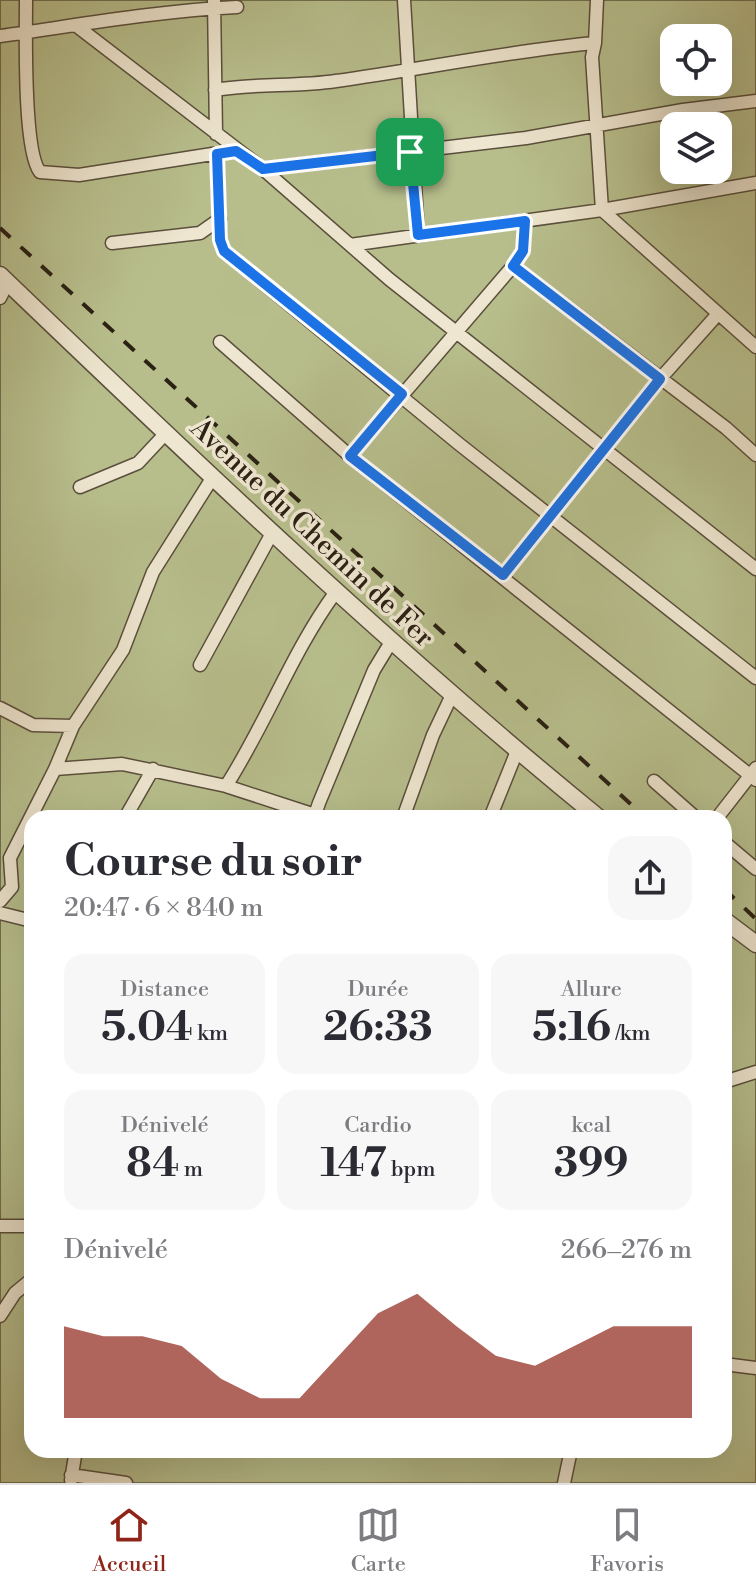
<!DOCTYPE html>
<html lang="fr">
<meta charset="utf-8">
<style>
body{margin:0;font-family:"Libre Bodoni",serif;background:#f7f7f7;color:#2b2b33;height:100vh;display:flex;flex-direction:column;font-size:30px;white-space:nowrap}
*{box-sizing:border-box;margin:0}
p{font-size:26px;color:#7c7c81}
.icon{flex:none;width:44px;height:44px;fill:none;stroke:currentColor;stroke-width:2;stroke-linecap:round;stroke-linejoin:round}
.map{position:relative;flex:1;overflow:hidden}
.side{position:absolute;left:24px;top:810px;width:708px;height:648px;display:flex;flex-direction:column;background:#fff;border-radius:24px;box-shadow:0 8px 32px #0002}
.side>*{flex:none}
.controls{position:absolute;left:660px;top:24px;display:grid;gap:16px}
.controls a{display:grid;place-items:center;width:72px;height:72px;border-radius:16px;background:#fff;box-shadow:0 8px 32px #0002;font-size:40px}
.pin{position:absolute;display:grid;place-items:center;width:68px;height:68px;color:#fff;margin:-34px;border-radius:16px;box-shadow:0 4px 12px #0006}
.round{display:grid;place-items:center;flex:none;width:84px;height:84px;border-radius:24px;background:#f7f7f7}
.summary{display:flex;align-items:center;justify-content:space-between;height:136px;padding:0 40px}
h1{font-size:44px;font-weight:700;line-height:60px}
.figures{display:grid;grid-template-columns:repeat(3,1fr);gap:12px;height:136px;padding:8px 40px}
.figures div{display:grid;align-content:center;border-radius:20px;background:#f7f7f7;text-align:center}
.figures b{font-size:40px;font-weight:700}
.figures small{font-size:22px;font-weight:400}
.figures p{font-size:22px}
.chart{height:224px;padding:16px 40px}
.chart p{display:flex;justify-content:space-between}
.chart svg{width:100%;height:144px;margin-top:8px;fill:#8f2418;opacity:.7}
.menu{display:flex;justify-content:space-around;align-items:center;height:112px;border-top:2px solid #e1e1e2;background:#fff;font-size:22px;color:#7c7c81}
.menu a{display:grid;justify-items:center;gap:4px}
.menu .current{color:#8f2418}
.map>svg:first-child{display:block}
.green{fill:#b7be8c;stroke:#717050;stroke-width:2;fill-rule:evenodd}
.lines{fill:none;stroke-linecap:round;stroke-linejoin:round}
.minor-casing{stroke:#5a4f3c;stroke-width:15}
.tertiary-casing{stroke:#5a4f3c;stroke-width:19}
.minor{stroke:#eee6d0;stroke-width:12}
.tertiary{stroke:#eee6d0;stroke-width:16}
.rail{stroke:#2b2114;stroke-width:4;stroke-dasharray:14 14;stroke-linecap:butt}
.route-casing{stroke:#fff;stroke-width:16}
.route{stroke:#1a73e8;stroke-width:10}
.labels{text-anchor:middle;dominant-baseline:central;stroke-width:7;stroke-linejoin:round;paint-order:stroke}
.street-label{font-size:28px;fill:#2b2114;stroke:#eee6d0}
</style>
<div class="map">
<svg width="756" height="1483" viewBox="0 0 756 1483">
<rect width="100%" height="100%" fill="#e5d9b6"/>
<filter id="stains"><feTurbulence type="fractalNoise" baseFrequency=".0025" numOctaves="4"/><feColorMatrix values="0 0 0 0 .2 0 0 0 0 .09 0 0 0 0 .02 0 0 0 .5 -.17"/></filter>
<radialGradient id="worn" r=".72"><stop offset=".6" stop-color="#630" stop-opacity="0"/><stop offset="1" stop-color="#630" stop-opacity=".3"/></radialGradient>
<path class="green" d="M0 0H756V1483H0ZM674 38H718V82H674ZM674 126H718V170H674ZM32 818H724V1450H32Z"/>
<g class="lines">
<defs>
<path id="minor" d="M26 0C26 33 23 151 40 172L79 175 225 152
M214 0 216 134
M404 0 418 235
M78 27 263 169 389 279 756 569
M0 36C79 25 158 11 237 7
M595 43 597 0
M215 90C256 83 296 87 336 81 423 69 508 51 595 43L592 57 602 210 756 347
M217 154 220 240 224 251 459 444 756 678
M263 169 526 138 683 110 756 101
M112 243 200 233 220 219
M350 245 602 210 756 183
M513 266 523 251 525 221
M0 298 8 282
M220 342 350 456 756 780
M350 456 513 266 726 428 756 455
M80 487 138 463 166 433
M503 575 660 379 717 315
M200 665 271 535
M0 708 33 725 73 726
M55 769 73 726 123 650 153 572 211 480
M654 781 696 818
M226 786 315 815 314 818
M125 818 153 769
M321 818 315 815 319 803 374 670 391 642
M403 818 433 735 451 697
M490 818 517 751
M717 818 756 768
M724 842 756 869
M0 901 12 887 10 858 55 769 122 764 226 786C266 724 292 652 335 593
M0 913 32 921
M724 1082 756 1072
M0 1226H32
M0 1316 15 1293 32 1279
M724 1364 756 1368
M71 1475 126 1483
M71 1480 76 1450
M564 1483 571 1450"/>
<path id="tertiary" d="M0 275C196 463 388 646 599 818
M724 920 756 944"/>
</defs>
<use href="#minor" class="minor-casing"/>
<use href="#tertiary" class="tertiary-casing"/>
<use href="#minor" class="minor"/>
<use href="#tertiary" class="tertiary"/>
<path class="rail" d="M0 228 646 818
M724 889 756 919"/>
</g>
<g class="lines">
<defs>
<path id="route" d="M236 151 263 169 410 152 418 235 525 221 523 251 513 266 660 379 503 575 350 456 402 394 224 251 220 240 217 154Z"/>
</defs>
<use href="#route" class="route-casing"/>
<use href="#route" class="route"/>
</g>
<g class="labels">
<g class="street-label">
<text transform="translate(312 533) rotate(43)">Avenue du Chemin de Fer</text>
</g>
</g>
<rect width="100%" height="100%" filter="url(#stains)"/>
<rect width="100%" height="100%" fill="url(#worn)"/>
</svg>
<div class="controls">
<a><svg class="icon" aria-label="locate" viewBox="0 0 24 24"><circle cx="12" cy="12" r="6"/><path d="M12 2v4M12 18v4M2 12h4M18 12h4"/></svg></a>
<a><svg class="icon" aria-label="layers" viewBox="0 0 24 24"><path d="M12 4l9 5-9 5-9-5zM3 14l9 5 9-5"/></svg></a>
</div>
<div class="pin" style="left:410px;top:152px;background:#1e9e55"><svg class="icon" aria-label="arrive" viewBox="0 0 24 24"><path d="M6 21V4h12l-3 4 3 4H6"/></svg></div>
<section class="side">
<div class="summary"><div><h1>Course du soir</h1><p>20:47 · 6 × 840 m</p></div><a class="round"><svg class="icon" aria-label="share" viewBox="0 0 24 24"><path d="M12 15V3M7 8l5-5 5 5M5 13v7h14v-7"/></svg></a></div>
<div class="figures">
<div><p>Distance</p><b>5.04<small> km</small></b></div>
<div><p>Durée</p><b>26:33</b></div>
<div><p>Allure</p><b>5:16<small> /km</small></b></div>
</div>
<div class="figures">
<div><p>Dénivelé</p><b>84<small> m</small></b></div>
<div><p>Cardio</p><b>147<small> bpm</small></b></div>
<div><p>kcal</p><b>399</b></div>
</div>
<div class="chart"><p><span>Dénivelé</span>266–276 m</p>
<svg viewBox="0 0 160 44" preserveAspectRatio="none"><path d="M0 44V16L10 19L20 19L30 22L40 32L50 38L60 38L70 25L80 12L90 6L100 16L110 25L120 28L130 22L140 16L150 16L160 16V44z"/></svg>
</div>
</section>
</div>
<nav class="menu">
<a class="current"><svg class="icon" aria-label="home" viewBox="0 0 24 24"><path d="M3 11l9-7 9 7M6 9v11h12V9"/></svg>Accueil</a>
<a><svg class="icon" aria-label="map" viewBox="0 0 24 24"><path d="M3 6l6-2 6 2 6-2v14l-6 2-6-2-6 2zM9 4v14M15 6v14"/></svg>Carte</a>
<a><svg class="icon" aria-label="saved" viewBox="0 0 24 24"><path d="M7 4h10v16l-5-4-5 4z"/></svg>Favoris</a>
</nav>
